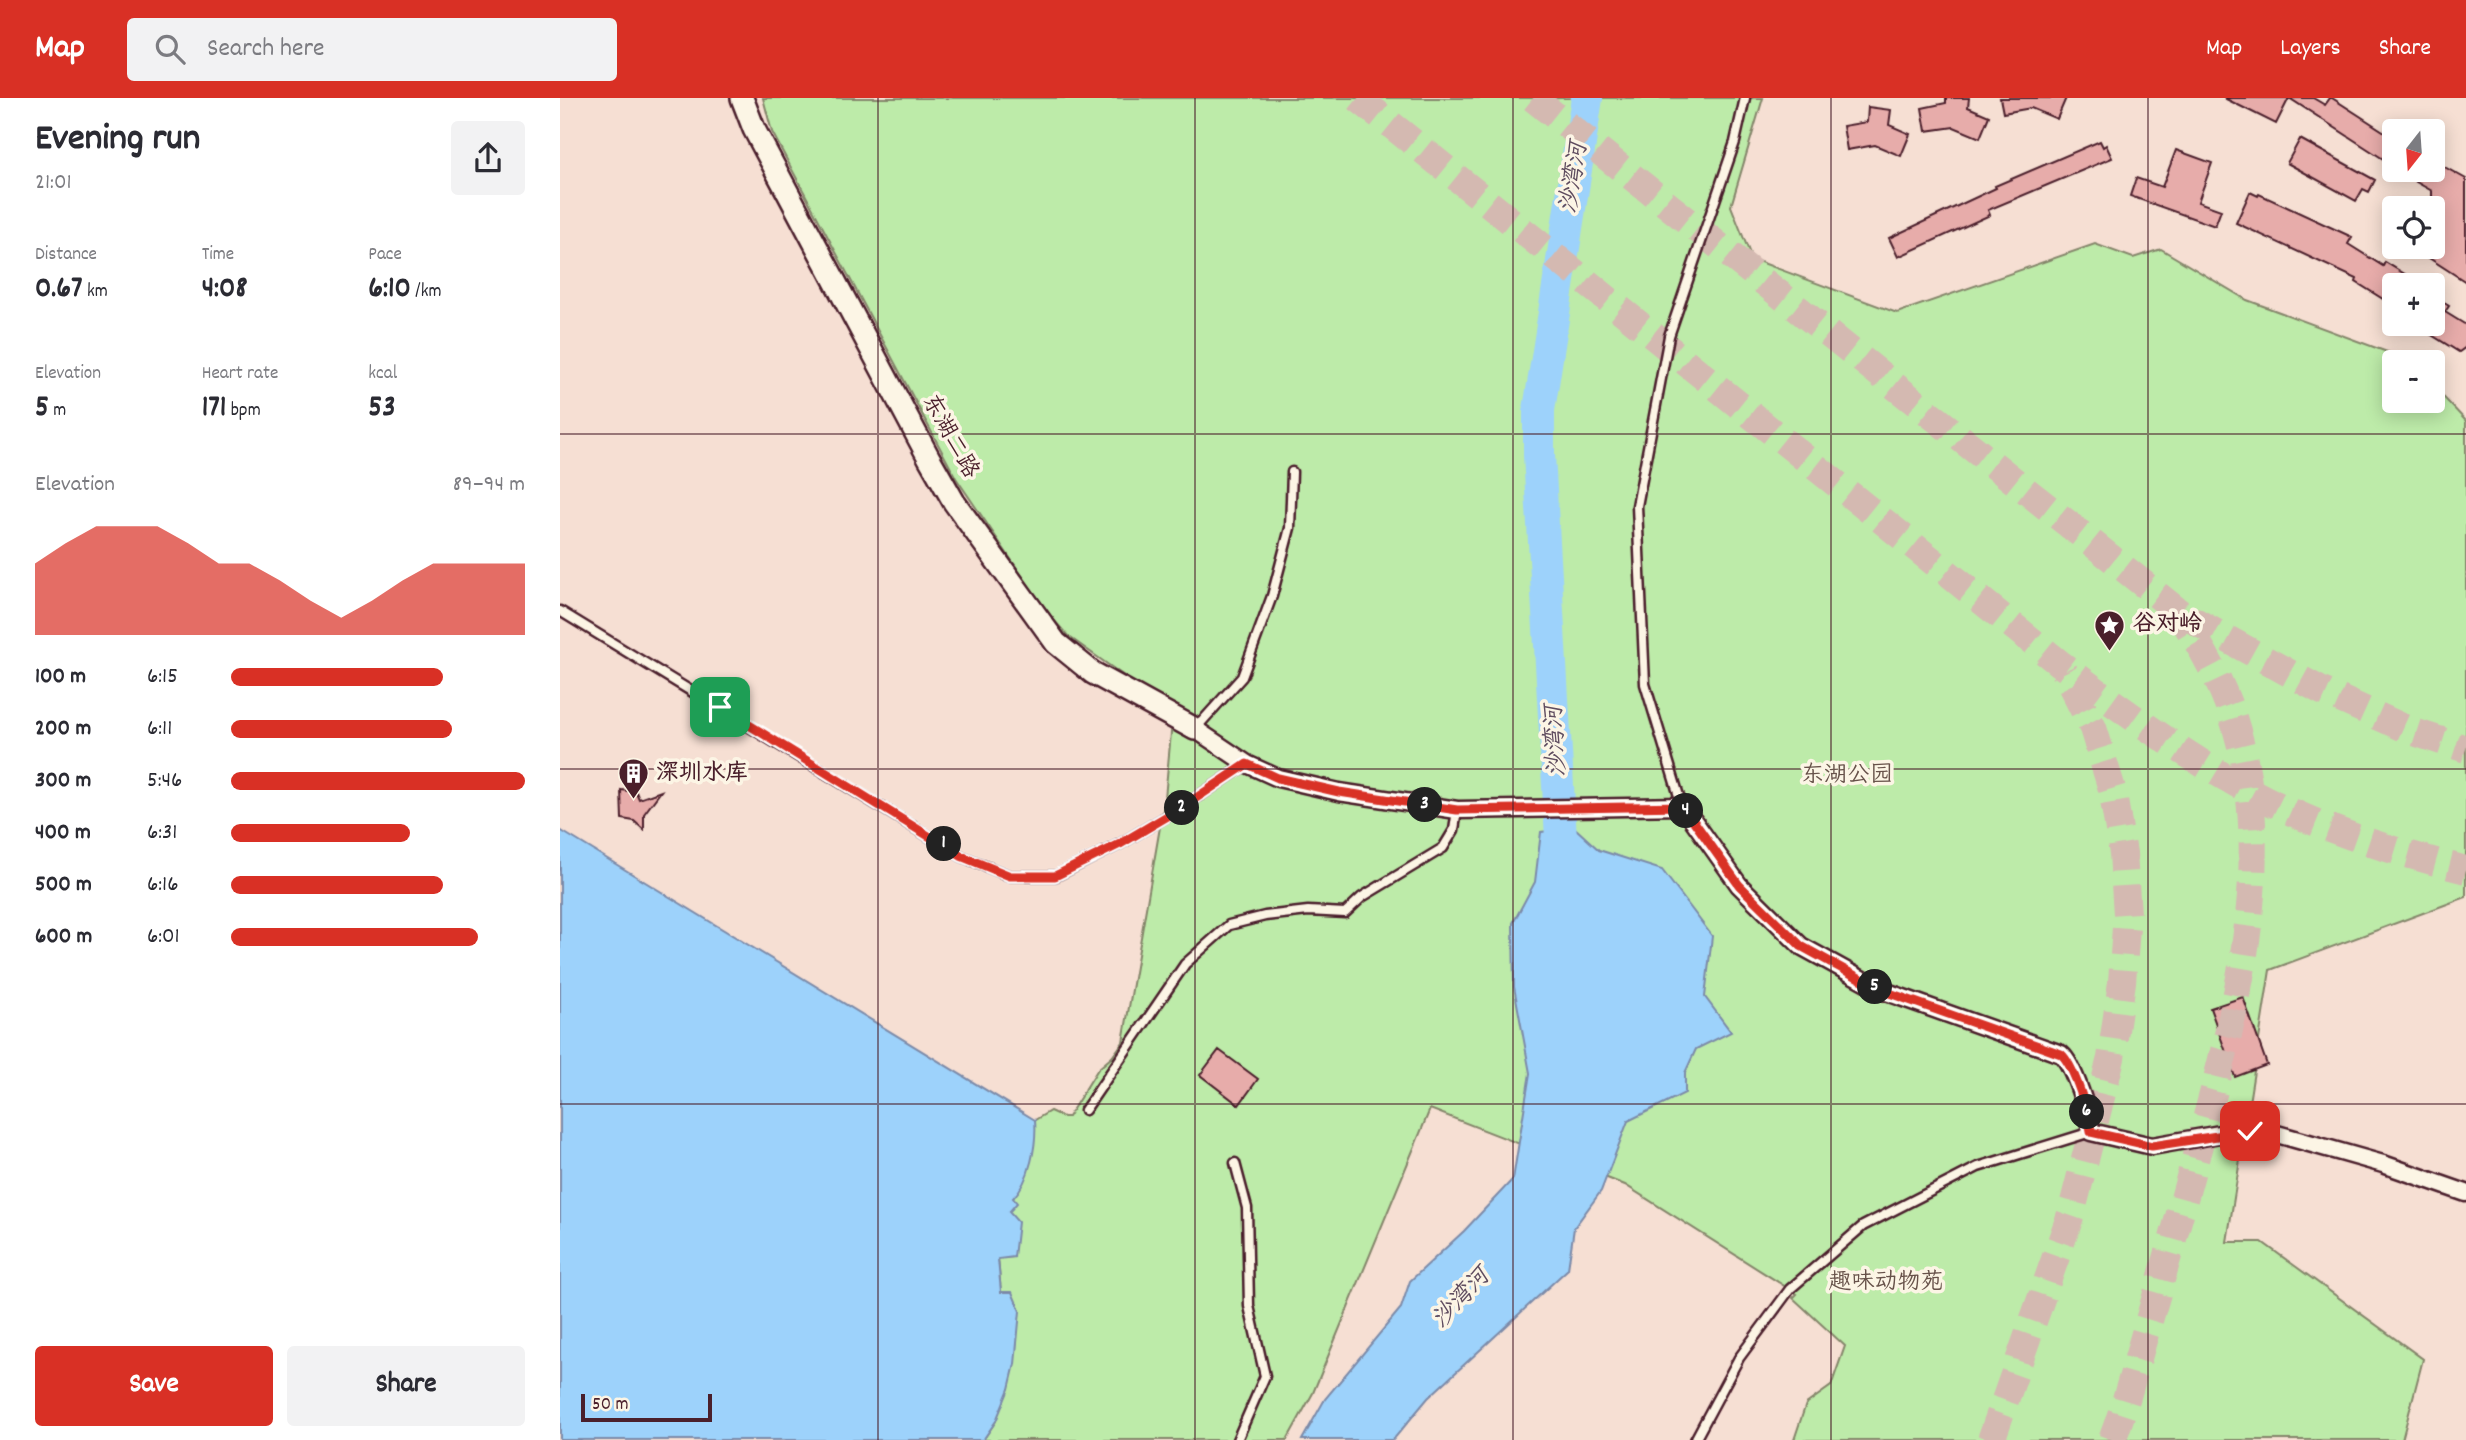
<!DOCTYPE html>
<meta charset="utf-8">
<style>
body{margin:0;font-family:Dekko,"LXGW WenKai TC",sans-serif;background:#f2f2f3;color:#2b2b33;height:100vh;display:flex;flex-direction:column;font-size:26px;white-space:nowrap}
*{box-sizing:border-box;margin:0}
p{font-size:23px;color:#7c7c81}
.icon{flex:none;width:38px;height:38px;fill:none;stroke:currentColor;stroke-width:2;stroke-linecap:round;stroke-linejoin:round}
.map{position:relative;flex:1;overflow:hidden}
.panel{display:flex;flex-direction:column;background:#fff;width:560px}
.panel>*{flex:none}
.needle{width:46px;rotate:197deg}
.fabs{position:absolute;left:1822px;top:21px;display:grid;gap:14px}
.fabs a{display:grid;place-items:center;width:63px;height:63px;border-radius:7px;background:#fff;box-shadow:0 4px 18px #0003;font-size:35px}
.scale{position:absolute;left:21px;bottom:18px;width:131px;box-sizing:border-box;padding-left:7px;border:4px solid #4a1f2b;border-top:0;font-size:19px;line-height:24px;white-space:nowrap;color:#4a1f2b;-webkit-text-stroke:5px #fcf5e5;paint-order:stroke}
.pin{position:absolute;display:grid;place-items:center;width:60px;height:60px;color:#fff;margin:-30px;border-radius:14px;box-shadow:0 4px 10px #0006}
.km{position:absolute;width:35px;height:35px;margin:-18px;border-radius:50%;background:#222;color:#fff;font-size:19px;line-height:35px;text-align:center}
.round{display:grid;place-items:center;flex:none;width:74px;height:74px;border-radius:7px;background:#f2f2f3}
.overview{display:flex;align-items:center;justify-content:space-between;height:119px;padding:0 35px}
h1{font-size:38px;font-weight:800;line-height:52px}
.stats{display:grid;grid-template-columns:repeat(3,1fr);gap:10px;height:119px;padding:7px 35px}
.stats div{display:grid;align-content:center}
.stats b{font-size:30px;font-weight:800}
.stats small{font-size:19px;font-weight:400}
.stats p{font-size:19px}
.chart{height:196px;padding:14px 35px}
.chart p{display:flex;justify-content:space-between}
.chart svg{width:100%;height:126px;margin-top:7px;fill:#d93025;opacity:.7}
.action{display:flex;gap:14px;margin-top:auto;padding:14px 35px}
.action a{flex:1;height:80px;border-radius:7px;background:#d93025;color:#fff;font-size:28px;font-weight:800;line-height:80px;text-align:center}
.action a+a{background:#f2f2f3;color:#2b2b33}
ul{padding:0 35px;list-style:none;font-size:23px}
li{display:grid;grid-template-columns:112px 84px 1fr;align-items:center;height:52px}
li i{height:18px;border-radius:9px;background:#d93025}
header{display:flex;align-items:center;gap:42px;box-sizing:border-box;height:98px;padding:0 35px;background:#d93025;color:#fff}
header strong{font-size:33px}
nav{display:flex;gap:38px;margin-inline-start:auto;font-size:24px}
.search{width:490px;height:63px;background:#f2f2f3;display:flex;align-items:center;gap:18px;box-sizing:border-box;padding:0 24px;border-radius:7px;color:#7c7c81;font-size:26px}
main{display:flex;flex:1;min-height:0}
.map>svg:first-child{display:block}
.green{fill:#bdeba9;stroke:#84856a;stroke-width:2}
.water{fill:#9dd2fb;stroke:#7c8aa8;stroke-width:2}
.lines{fill:none;stroke-linecap:round;stroke-linejoin:round}
.river{stroke:#9dd2fb;stroke-width:32}
.building{fill:#e7acaa;stroke:#4a1f2b;stroke-width:2}
.highway-tunnel{stroke:#d4b9b1;stroke-width:28;stroke-dasharray:28 14;stroke-linecap:butt}
.lane-casing{stroke:#4a1f2b;stroke-width:13}
.street-casing{stroke:#4a1f2b;stroke-width:21}
.secondary-casing{stroke:#4a1f2b;stroke-width:26}
.lane{stroke:#fcf5e5;stroke-width:8}
.street{stroke:#fcf5e5;stroke-width:16}
.secondary{stroke:#fcf5e5;stroke-width:21}
.route-casing{stroke:#fff;stroke-width:14}
.route{stroke:#d93025;stroke-width:9}
.grid{fill:none;stroke:#4a1f2b;stroke-width:2;stroke-opacity:0.55}
.labels{text-anchor:middle;dominant-baseline:central;stroke-width:7;stroke-linejoin:round;paint-order:stroke}
.street-label{font-size:23px;fill:#4a1f2b;stroke:#fcf5e5}
.poi-label{font-size:23px;font-weight:bold;fill:#4a1f2b;stroke:#fcf5e5;text-anchor:start}
.park-label{font-size:23px;fill:#67524a;stroke:#fcf5e5}
.water-label{font-size:24px;font-style:italic;fill:#5f4c5f;stroke:#fcf5e5}
</style>
<header>
<strong>Map</strong>
<div class="search"><svg class="icon" aria-label="search" viewBox="0 0 24 24"><circle cx="10" cy="10" r="6"/><path d="M15 15l6 6"/></svg>Search here</div>
<nav><a>Map</a><a>Layers</a><a>Share</a></nav>
</header>
<main>
<section class="panel">
<div class="overview"><div><h1>Evening run</h1><p>21:01</p></div><a class="round"><svg class="icon" aria-label="share" viewBox="0 0 24 24"><path d="M12 15V3M7 8l5-5 5 5M5 13v7h14v-7"/></svg></a></div>
<div class="stats">
<div><p>Distance</p><b>0.67<small> km</small></b></div>
<div><p>Time</p><b>4:08</b></div>
<div><p>Pace</p><b>6:10<small> /km</small></b></div>
</div>
<div class="stats">
<div><p>Elevation</p><b>5<small> m</small></b></div>
<div><p>Heart rate</p><b>171<small> bpm</small></b></div>
<div><p>kcal</p><b>53</b></div>
</div>
<div class="chart"><p><span>Elevation</span>89–94 m</p>
<svg viewBox="0 0 160 44" preserveAspectRatio="none"><path d="M0 44V19L10 12L20 6L30 6L40 6L50 12L60 19L70 19L80 25L90 32L100 38L110 32L120 25L130 19L140 19L150 19L160 19V44z"/></svg>
</div>
<ul>
<li><b>100 m</b>6:15<i style="width:72%"></i></li>
<li><b>200 m</b>6:11<i style="width:75%"></i></li>
<li><b>300 m</b>5:46<i style="width:100%"></i></li>
<li><b>400 m</b>6:31<i style="width:61%"></i></li>
<li><b>500 m</b>6:16<i style="width:72%"></i></li>
<li><b>600 m</b>6:01<i style="width:84%"></i></li>
</ul>
<div class="action"><a>Save</a><a>Share</a></div>
</section>
<div class="map">
<svg width="1906" height="1342" viewBox="0 0 1906 1342">
<rect width="100%" height="100%" fill="#f6dfd3"/>
<filter id="ink" filterUnits="userSpaceOnUse"><feTurbulence type="fractalNoise" baseFrequency=".0143" numOctaves="2"/><feDisplacementMap in="SourceGraphic" scale="14" xChannelSelector="R" yChannelSelector="G"/><feConvolveMatrix kernelMatrix="1 2 1 2 8 2 1 2 1" color-interpolation-filters="sRGB"/></filter>
<g filter="url(#ink)">
<path class="green" d="M203 0H1203L1171 108 1192 161 1337 215 1535 146 1573 160 1601 151 1687 202 1846 261 1850 264H1834V303H1872L1873 288 1906 323V799L1710 872 1667 1144H1702L1863 1261 1842 1342H1234L1246 1306 1271 1288 1285 1248 1233 1200 1237 1196 1065 1087 870 1011 753 1295 727 1342H423L436 1323 441 1195 438 1160 454 1159 449 1114 475 1028V1022L490 1013 503 1019H508L538 971 552 959 563 944 605 700 613 613 508 538 486 513 396 380 212 34Z"/>
<path class="water" d="M1015 730 1039 752 1102 772 1152 838 1145 899 1171 934 1136 951 1125 975V995L1068 1023 1041 1093 1014 1130 1008 1171 868 1300 833 1342H742L765 1301 841 1210 850 1183 904 1133 953 1081 970 975 954 889 953 825 975 784 981 734Z
M0 732 475 1022C477 1046 470 1083 453 1100L457 1105 449 1114 458 1124 454 1159 438 1161 441 1194H452L460 1213 455 1266 449 1291 436 1323 423 1342H0Z"/>
<g class="lines">
<path class="river" d="M1003 775 979 357V312L1027 0"/>
</g>
<path class="building" d="M1386 0H1409L1408 9 1429 18 1420 40 1394 29 1366 33 1362 10 1386 5Z
M1440 0H1506L1497 21 1471 10 1443 15Z
M1664 0H1753L1765 7 1770 0H1772L1834 40V68L1729 0 1716 26Z
M1308 9 1331 12 1329 27 1350 36 1341 58 1315 47 1287 52 1283 28 1307 24Z
M1740 41 1815 82 1809 94 1803 91 1796 103 1727 65Z
M1540 43 1543 49 1546 47 1552 60 1428 112 1430 117 1338 159 1329 140 1436 90 1435 88Z
M1616 52 1652 65 1638 104 1661 112 1655 128 1570 98 1576 80 1602 89Z
M1872 62 1906 81V184L1852 149H1872V93L1856 84 1863 72H1872Z
M1690 94 1698 98 1699 96 1792 139 1788 146 1823 168 1825 164 1848 178 1842 187H1834V208L1796 184 1797 181 1676 125Z
M1872 197 1889 208 1885 214 1906 227V249L1899 254 1854 226H1872Z
M61 692 76 694 79 701 101 693 84 716V732L74 723 62 721Z
M1683 899 1707 967 1675 979 1650 910Z
M659 952 698 981 679 1007 640 977Z"/>
<g class="lines">
<path class="highway-tunnel" d="M798 0 1499 565C1587 631 1679 698 1783 735 1823 750 1864 761 1906 772
M973 0 1620 515 1762 593 1851 633 1906 651
M1431 1342 1511 1116 1551 960 1562 884 1567 816 1563 755 1552 691 1533 630 1504 573
M1552 1342C1564 1311 1573 1278 1582 1246 1598 1192 1614 1138 1629 1083 1670 935 1724 763 1670 611 1658 578 1640 547 1621 518"/>
<defs>
<path id="lane" d="M0 513 401 758 450 778H496L560 746 621 710 687 666
M637 629 682 579 712 498 730 430 732 374
M1122 708 1085 586 1077 408 1109 238 1175 44 1185 0
M525 1012 625 866 669 827 705 818 748 813 785 815 802 799 883 750 894 732 897 712
M675 1065 687 1110 689 1208 705 1278 677 1342
M1135 1342 1179 1260 1230 1191 1303 1128 1418 1069 1531 1034"/>
<path id="street" d="M635 631 687 666 718 680 779 694 897 712 1123 708 1179 787 1241 848 1321 892 1501 956C1514 967 1529 1017 1531 1034L1592 1048 1660 1036 1690 1033 1710 1034 1823 1066 1906 1095"/>
<path id="secondary" d="M182 0 194 31 369 360 394 404 496 545 533 575 635 631"/>
</defs>
<use href="#lane" class="lane-casing"/>
<use href="#street" class="street-casing"/>
<use href="#secondary" class="secondary-casing"/>
<use href="#lane" class="lane"/>
<use href="#street" class="street"/>
<use href="#secondary" class="secondary"/>
</g>
</g>
<g class="lines" filter="url(#ink)">
<defs>
<path id="route" d="M160 609 401 758 450 778H495L560 746 621 710 687 666 718 680 779 694 897 712 1123 708 1179 787 1241 848 1321 892 1501 956C1514 967 1529 1017 1531 1034L1592 1048 1690 1033"/>
</defs>
<use href="#route" class="route-casing"/>
<use href="#route" class="route"/>
</g>
<path class="grid" d="M318 0V1342M635 0V1342M953 0V1342M1271 0V1342M1588 0V1342M0 336H1906M0 671H1906M0 1006H1906"/>
<defs>
<symbol id="sight-pin" viewBox="-11 -11 22 30"><path d="M0 17L-7.5 6A9.5 9.5 0 1 1 7.5 6Z" fill="#4a1f2b" stroke="#fcf5e5"/><path d="M0-6L1.8-2.2L6-1.7L2.9 1.2L3.7 5.4L0 3.3L-3.7 5.4L-2.9 1.2L-6-1.7L-1.8-2.2Z" fill="#fff"/></symbol>
<symbol id="building-pin" viewBox="-11 -11 22 30"><path d="M0 17L-7.5 6A9.5 9.5 0 1 1 7.5 6Z" fill="#4a1f2b" stroke="#fcf5e5"/><path d="M-4-6H4V6H1V3H-1V6H-4ZM-2.5-4.3h1.7v1.8h-1.7ZM.8-4.3h1.7v1.8H.8ZM-2.5-1h1.7V.8h-1.7ZM.8-1h1.7V.8H.8Z" fill="#fff"/></symbol>
</defs>
<g fill-rule="evenodd">
<use href="#sight-pin" x="1532" y="510" width="35" height="47"/>
<use href="#building-pin" x="56" y="658" width="35" height="47"/>
</g>
<g class="labels">
<g class="street-label">
<text transform="translate(389 339) rotate(61)">东湖二路</text>
</g>
<g class="poi-label">
<text x="1573" y="527">谷对岭</text>
<text x="96" y="676">深圳水库</text>
</g>
<g class="park-label">
<text x="1287" y="678">东湖公园</text>
<text x="1326" y="1185">趣味动物苑</text>
</g>
<g class="water-label">
<text transform="translate(1015 80) rotate(-81)">沙湾河</text>
<text transform="translate(997 643) rotate(-93)">沙湾河</text>
<text transform="translate(902 1201) rotate(-47)">沙湾河</text>
</g>
</g>
</svg>
<div class="fabs">
<a><svg class="needle" viewBox="-14 -14 28 28"><path d="M0-13l5 13h-10z" fill="#e53935"/><path d="M0 13l5-13h-10z" fill="#7c7c81"/></svg></a>
<a><svg class="icon" aria-label="locate" viewBox="0 0 24 24"><circle cx="12" cy="12" r="6"/><path d="M12 2v4M12 18v4M2 12h4M18 12h4"/></svg></a>
<a>+</a>
<a>−</a>
</div>
<div class="scale">50 m</div>
<div class="pin" style="left:160px;top:609px;background:#1e9e55"><svg class="icon" aria-label="arrive" viewBox="0 0 24 24"><path d="M6 21V4h12l-3 4 3 4H6"/></svg></div>
<div class="pin" style="left:1690px;top:1033px;background:#d93025"><svg class="icon" aria-label="check" viewBox="0 0 24 24"><path d="M5 12l5 5 9-10"/></svg></div>
<b class="km" style="left:384px;top:746px">1</b>
<b class="km" style="left:622px;top:710px">2</b>
<b class="km" style="left:865px;top:707px">3</b>
<b class="km" style="left:1126px;top:713px">4</b>
<b class="km" style="left:1315px;top:889px">5</b>
<b class="km" style="left:1527px;top:1014px">6</b>
</div>
</main>
